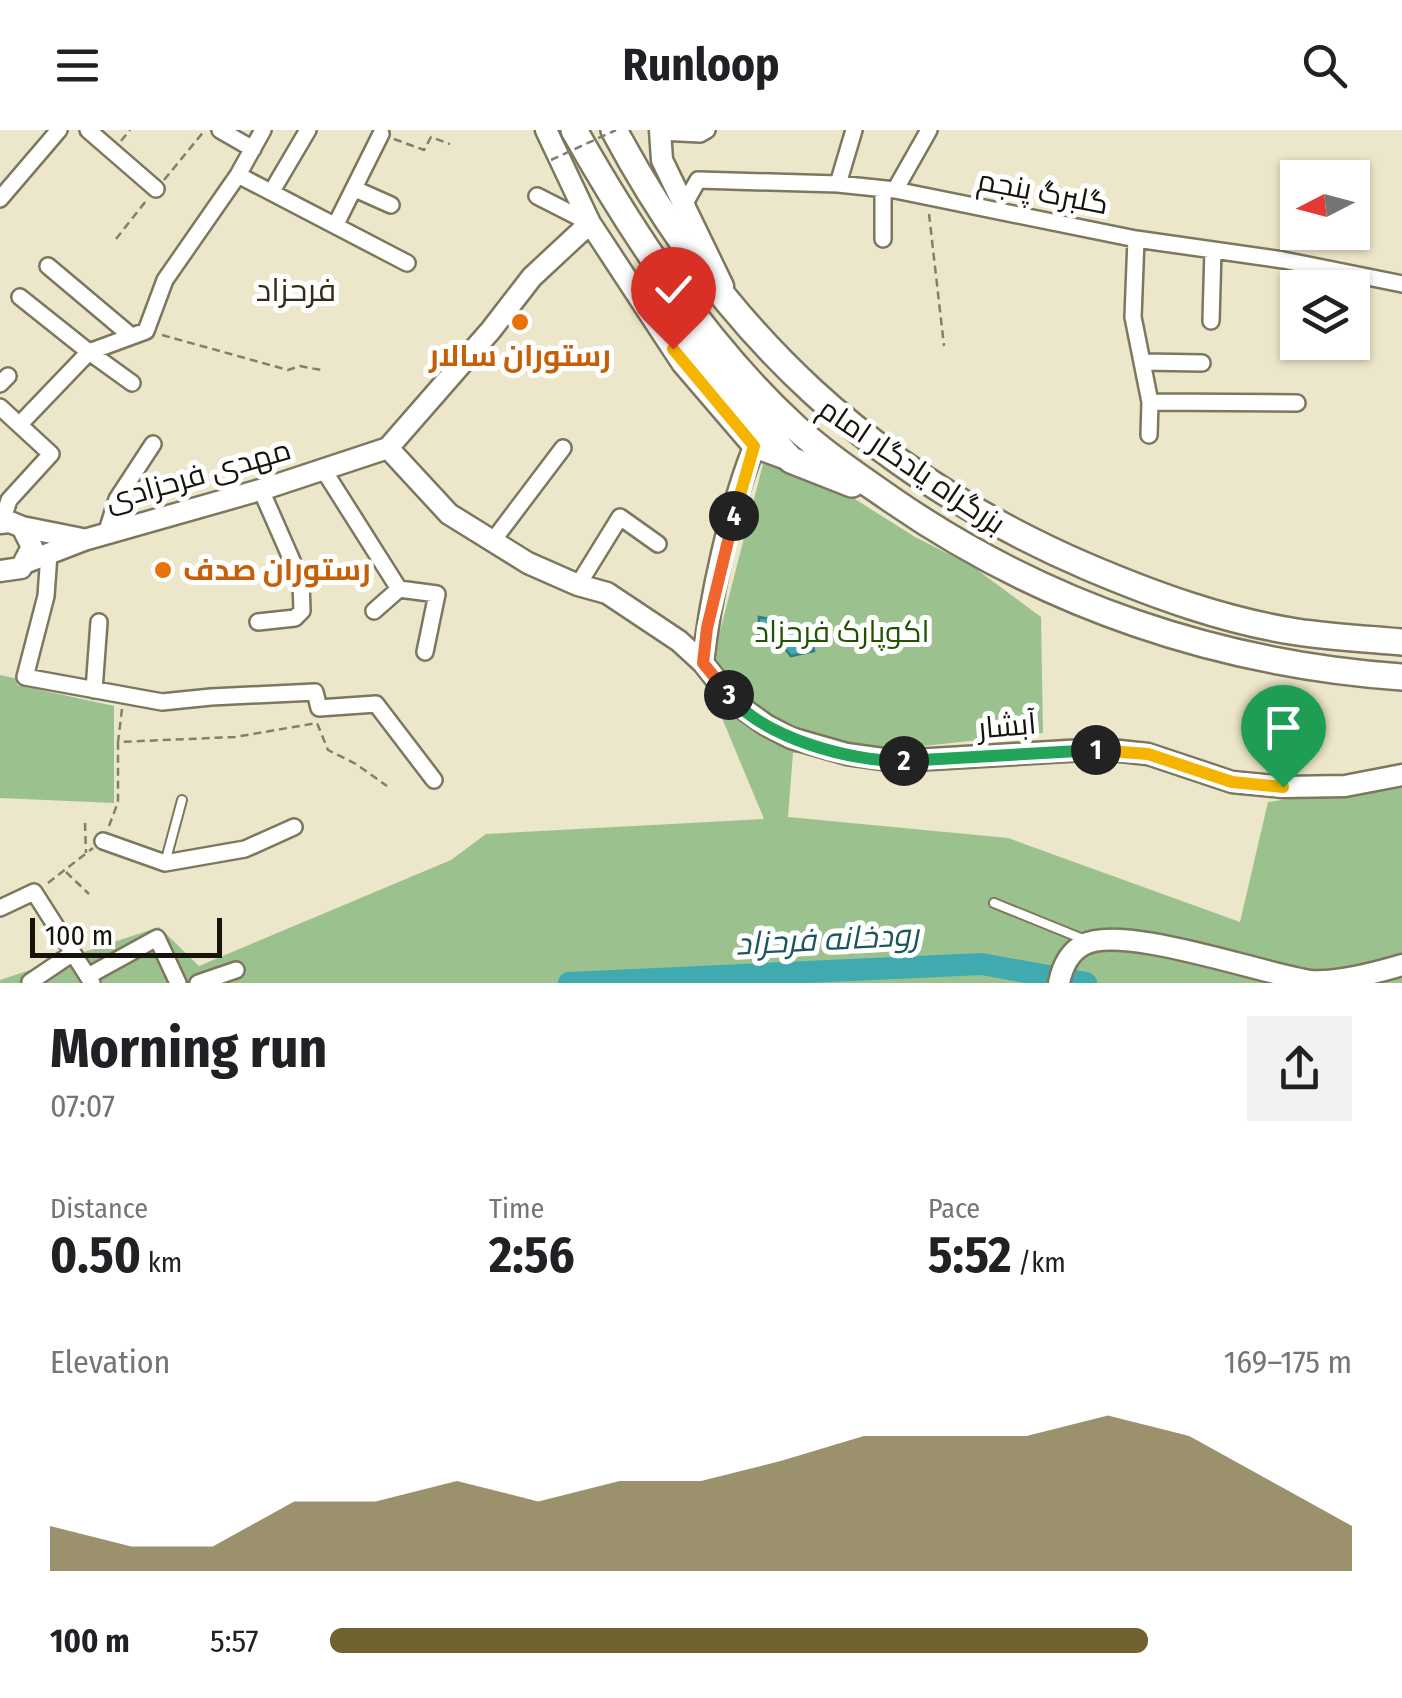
<!DOCTYPE html>
<meta charset="utf-8">
<style>
body{margin:0;font-family:"Fira Sans Condensed",Cairo,sans-serif;background:#f2f2f2;color:#202124;height:100vh;display:flex;flex-direction:column;font-size:38px;white-space:nowrap}
*{box-sizing:border-box;margin:0}
p{font-size:32px;color:#757577}
.icon{flex:none;width:55px;height:55px;fill:none;stroke:currentColor;stroke-width:2;stroke-linecap:round;stroke-linejoin:round}
.map{position:relative;height:853px;overflow:hidden}
.sheet{display:flex;flex-direction:column;background:#fff;flex:1}
.sheet>*{flex:none}
.needle{width:65px;rotate:264deg}
.controls{position:absolute;left:1280px;top:30px;display:grid;gap:20px}
.controls a{display:grid;place-items:center;width:90px;height:90px;border-radius:0px;background:#fff;box-shadow:0 2px 8px #0004;font-size:50px}
.scale{position:absolute;left:30px;bottom:25px;width:192px;box-sizing:border-box;padding-left:10px;border:5px solid #16140a;border-top:0;font-size:28px;line-height:35px;white-space:nowrap;color:#16140a;-webkit-text-stroke:8px #fff;paint-order:stroke}
.pin{position:absolute;display:grid;place-items:center;width:85px;height:85px;color:#fff;margin:-102px -42px;border-radius:50% 50% 50% 0;rotate:-45deg;box-shadow:0 0 10px #0007}
.pin .icon{rotate:45deg}
.km{position:absolute;width:50px;height:50px;margin:-25px;border-radius:50%;background:#222;color:#fff;font-size:28px;line-height:50px;text-align:center}
.round{display:grid;place-items:center;flex:none;width:105px;height:105px;border-radius:0px;background:#f2f2f2}
.head{display:flex;align-items:center;justify-content:space-between;height:170px;padding:0 50px}
h1{font-size:55px;font-weight:700;line-height:75px}
.stats{display:grid;grid-template-columns:repeat(3,1fr);gap:15px;height:170px;padding:10px 50px}
.stats div{display:grid;align-content:center}
.stats b{font-size:50px;font-weight:700}
.stats small{font-size:28px;font-weight:400}
.stats p{font-size:28px}
.chart{height:280px;padding:20px 50px}
.chart p{display:flex;justify-content:space-between}
.chart svg{width:100%;height:180px;margin-top:10px;fill:#716330;opacity:.7}
ul{padding:0 50px;list-style:none;font-size:32px}
li{display:grid;grid-template-columns:160px 120px 1fr;align-items:center;height:75px}
li i{height:25px;border-radius:12px;background:#716330}
header{display:flex;justify-content:space-between;align-items:center;height:130px;padding:0 50px;background:#fff;font-size:45px;font-weight:700}
.map>svg:first-child{display:block}
.green{fill:#9bc28e}
.water{fill:#3fabb0;stroke:#337e7e;stroke-width:2.5}
.lines{fill:none;stroke-linecap:round;stroke-linejoin:round}
.river{stroke:#3fabb0;stroke-width:22}
.service-casing{stroke:#7c775e;stroke-width:12}
.minor-casing{stroke:#7c775e;stroke-width:20}
.tertiary-casing{stroke:#7c775e;stroke-width:25}
.trunk-casing{stroke:#7c775e;stroke-width:30}
.path{stroke:#837f6c;stroke-width:2.5;stroke-dasharray:8 5;stroke-linecap:butt}
.service{stroke:#fff;stroke-width:8}
.minor{stroke:#fff;stroke-width:15}
.tertiary{stroke:#fff;stroke-width:20}
.trunk{stroke:#fff;stroke-width:25}
.path-bridge{stroke:#837f6c;stroke-width:2.5;stroke-dasharray:8 5;stroke-linecap:butt}
.split-1-casing{stroke:#fff;stroke-width:20}
.split-2-casing{stroke:#fff;stroke-width:20}
.split-3-casing{stroke:#fff;stroke-width:20}
.split-4-casing{stroke:#fff;stroke-width:20}
.split-5-casing{stroke:#fff;stroke-width:20}
.split-1{stroke:#f5b400;stroke-width:12}
.split-2{stroke:#22a559;stroke-width:12}
.split-3{stroke:#22a559;stroke-width:12}
.split-4{stroke:#f0652b;stroke-width:12}
.split-5{stroke:#f5b400;stroke-width:12}
.food-dot{fill:#e8710a;stroke:#fff;stroke-width:4}
.labels{text-anchor:middle;dominant-baseline:central;stroke-width:10;stroke-linejoin:round;paint-order:stroke}
.street-label{font-size:30px;fill:#16140a;stroke:#fff}
.food-label{font-size:30px;font-weight:bold;fill:#c56008;stroke:#fff}
.park-label{font-size:30px;fill:#1f5300;stroke:#fff}
.neighbourhood-label{font-size:32px;fill:#322d16;stroke:#fff}
.water-label{font-size:32px;font-style:italic;fill:#1b575a;stroke:#fff}
</style>
<header><svg class="icon" aria-label="menu" viewBox="0 0 24 24"><path d="M4 6h16M4 12h16M4 18h16"/></svg>Runloop<svg class="icon" aria-label="search" viewBox="0 0 24 24"><circle cx="10" cy="10" r="6"/><path d="M15 15l6 6"/></svg></header>
<div class="map">
<svg width="1402" height="853" viewBox="0 0 1402 853">
<rect width="100%" height="100%" fill="#ece6ca"/>
<path class="green" d="M763 334 807 342 839 359 915 407 972 436 1041 487 1043 603 896 619 793 623 788 687 1008 708 1240 792 1268 672 1402 653V853H0V850L159 797 199 836 451 730 486 704 764 689 707 552Z
M0 545 18 549 17 555 114 576V673L0 668Z"/>
<path class="water" d="M759 487 774 490 787 499 810 494 814 521 791 526 779 511 758 506Z"/>
<g class="lines">
<path class="river" d="M569 853 982 834 1086 853"/>
<defs>
<path id="service" d="M165 733 182 670
M994 773 1083 809"/>
<path id="minor" d="M88 0 156 59
M220 0 253 19
M660 2 700 4 707 0
M238 45 407 133
M838 54 854 0
M355 59 391 75
M883 59V109
M895 60 929 0
M272 61 308 0
M537 66 590 93
M0 69 59 0
M684 75 698 50 838 54 895 60 1136 109 1283 130 1402 154
M336 94 381 4
M1136 109 1133 187 1150 272 1149 305
M48 136 130 205
M20 167 89 222 132 253
M1211 191 1213 120
M1143 232 1202 233
M0 254 8 246
M1150 272 1297 273
M0 277 51 324 9 370 2 392
M20 294 89 222 146 201 165 150 238 45 263 0
M323 339 399 459 437 464 425 522
M106 404 117 369 153 314
M492 412 563 318
M49 424 46 466 25 547 162 572 211 567 315 562 319 578 376 574 434 650
M578 455 620 387 658 414
M374 481 399 459
M258 492 295 488 302 481 301 451 261 360
M94 560 99 492
M103 711 165 733 245 719 294 697
M0 778 34 762 92 853
M88 846 157 808 178 853
M30 852 73 823
M198 853 236 840"/>
<path id="tertiary" d="M546 0 590 93 682 233 754 317 789 330
M660 0 662 30 723 156
M388 318 449 384 528 433 578 455 607 463 679 511 703 533 734 572 766 595 791 608 847 624 897 631 1101 619 1148 624 1232 652 1283 657 1345 656 1402 645
M388 318 491 200 532 147 590 93
M0 393 10 392 22 397 32 417 21 438 0 441
M22 397 82 409
M27 432 84 410 267 358 388 318
M703 533C710 468 730 377 754 317
M1059 853C1062 838 1068 823 1083 815 1120 793 1263 844 1311 851 1338 853 1375 843 1402 835"/>
<path id="trunk" d="M574 0C634 106 705 214 795 297 826 325 859 347 892 370 1044 475 1218 534 1402 547
M614 0C723 205 875 345 1088 437 1154 465 1225 491 1297 502 1331 507 1367 509 1402 512
M657 151 692 217 791 330 852 354"/>
</defs>
<use href="#service" class="service-casing"/>
<use href="#minor" class="minor-casing"/>
<use href="#tertiary" class="tertiary-casing"/>
<use href="#trunk" class="trunk-casing"/>
<path class="path" d="M394 9 424 20 431 7 450 14
M121 11 130 0
M164 50 205 0
M929 84 944 216
M116 109 146 71
M162 205 288 240 300 236 321 240
M122 579 118 612 235 607 317 593 328 620 356 634 387 656
M85 693 86 723
M109 696 118 672V612
M66 742 89 764
M48 753 93 718"/>
<use href="#service" class="service"/>
<use href="#minor" class="minor"/>
<use href="#tertiary" class="tertiary"/>
<use href="#trunk" class="trunk"/>
<path class="path-bridge" d="M551 30 616 0"/>
</g>
<g class="lines">
<defs>
<path id="split-1" d="M1096 620 1148 624 1232 652 1283 657"/>
<path id="split-2" d="M904 631 1096 620"/>
<path id="split-3" d="M729 565C763 608 852 632 904 631"/>
<path id="split-4" d="M729 565 703 533 707 498 734 386"/>
<path id="split-5" d="M673 219 754 316 734 386"/>
</defs>
<use href="#split-1" class="split-1-casing"/>
<use href="#split-2" class="split-2-casing"/>
<use href="#split-3" class="split-3-casing"/>
<use href="#split-4" class="split-4-casing"/>
<use href="#split-5" class="split-5-casing"/>
<use href="#split-1" class="split-1"/>
<use href="#split-2" class="split-2"/>
<use href="#split-3" class="split-3"/>
<use href="#split-4" class="split-4"/>
<use href="#split-5" class="split-5"/>
</g>
<g class="food-dot">
<circle cx="520" cy="192" r="10"/>
<circle cx="163" cy="440" r="10"/>
</g>
<g class="labels">
<g class="street-label">
<text transform="translate(1043 62) rotate(11)">گلبرگ پنجم</text>
<text transform="translate(912 336) rotate(34)">بزرگراه یادگار امام</text>
<text transform="translate(198 345) rotate(-16)">مهدی فرحزادی</text>
<text transform="translate(1007 596) rotate(-5)">آبشار</text>
</g>
<g class="food-label">
<text x="520" y="226">رستوران سالار</text>
<text x="183" y="440" text-anchor="start">رستوران صدف</text>
</g>
<g class="park-label">
<text x="842" y="502">اکوپارک فرحزاد</text>
</g>
<g class="neighbourhood-label">
<text x="296" y="160">فرحزاد</text>
</g>
<g class="water-label">
<text transform="translate(827 809) rotate(-3)">رودخانه فرحزاد</text>
</g>
</g>
</svg>
<div class="controls">
<a><svg class="needle" viewBox="-14 -14 28 28"><path d="M0-13l5 13h-10z" fill="#e53935"/><path d="M0 13l5-13h-10z" fill="#757577"/></svg></a>
<a><svg class="icon" aria-label="layers" viewBox="0 0 24 24"><path d="M12 4l9 5-9 5-9-5zM3 14l9 5 9-5"/></svg></a>
</div>
<div class="scale">100 m</div>
<div class="pin" style="left:1283px;top:657px;background:#1e9e55"><svg class="icon" aria-label="arrive" viewBox="0 0 24 24"><path d="M6 21V4h12l-3 4 3 4H6"/></svg></div>
<div class="pin" style="left:673px;top:219px;background:#d93025"><svg class="icon" aria-label="check" viewBox="0 0 24 24"><path d="M5 12l5 5 9-10"/></svg></div>
<b class="km" style="left:1096px;top:620px">1</b>
<b class="km" style="left:904px;top:631px">2</b>
<b class="km" style="left:729px;top:565px">3</b>
<b class="km" style="left:734px;top:386px">4</b>
</div>
<section class="sheet">
<div class="head"><div><h1>Morning run</h1><p>07:07</p></div><a class="round"><svg class="icon" aria-label="share" viewBox="0 0 24 24"><path d="M12 15V3M7 8l5-5 5 5M5 13v7h14v-7"/></svg></a></div>
<div class="stats">
<div><p>Distance</p><b>0.50<small> km</small></b></div>
<div><p>Time</p><b>2:56</b></div>
<div><p>Pace</p><b>5:52<small> /km</small></b></div>
</div>
<div class="chart"><p><span>Elevation</span>169–175 m</p>
<svg viewBox="0 0 160 44" preserveAspectRatio="none"><path d="M0 44V33L10 38L20 38L30 27L40 27L50 22L60 27L70 22L80 22L90 17L100 11L110 11L120 11L130 6L140 11L150 22L160 33V44z"/></svg>
</div>
<ul>
<li><b>100 m</b>5:57<i style="width:80%"></i></li>
</ul>
</section>
